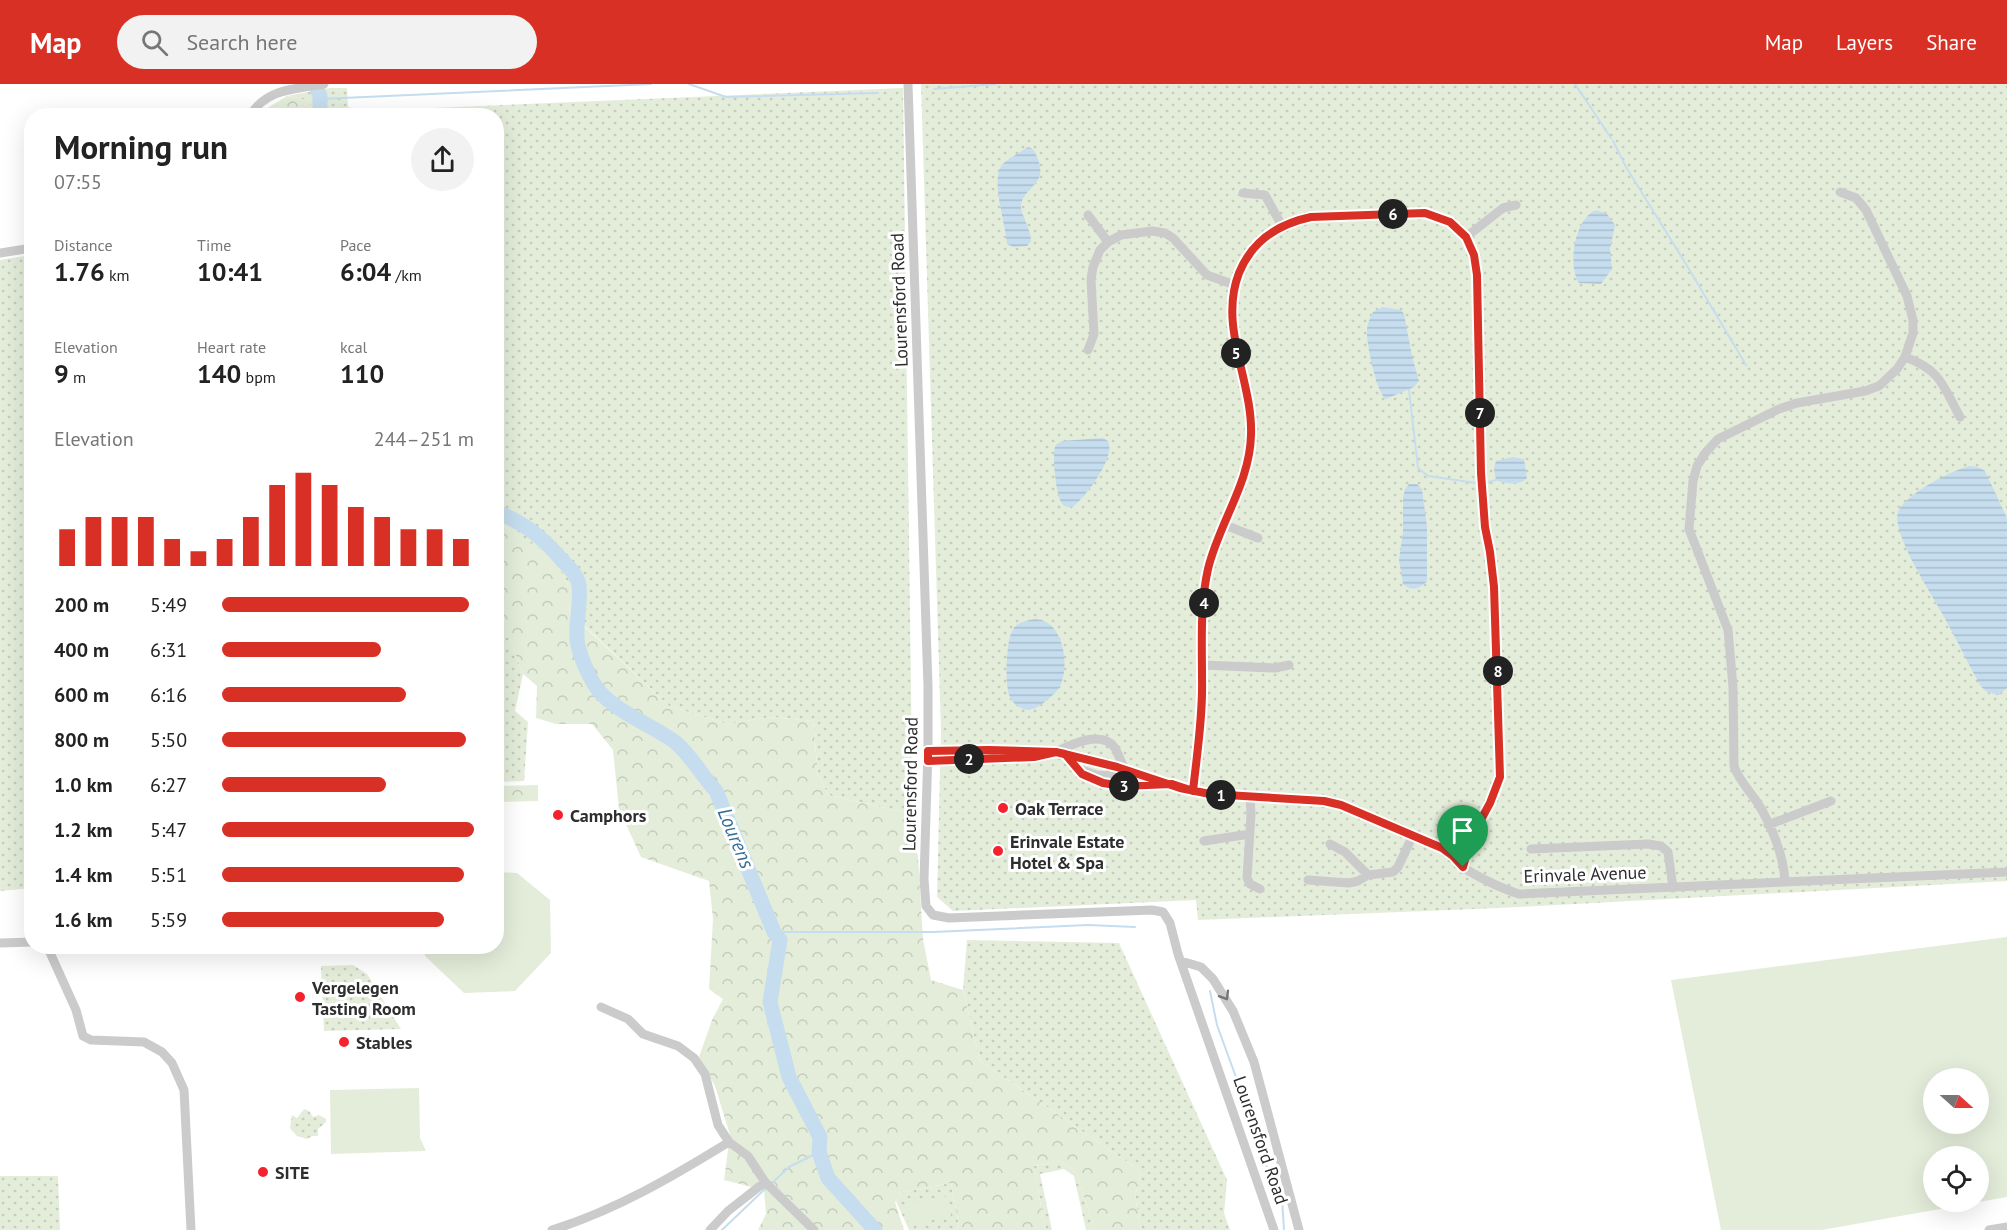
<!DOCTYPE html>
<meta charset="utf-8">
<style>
body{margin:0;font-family:"PT Sans",sans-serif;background:#f2f2f2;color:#222;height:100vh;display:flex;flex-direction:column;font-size:22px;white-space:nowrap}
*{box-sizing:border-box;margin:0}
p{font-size:20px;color:#767676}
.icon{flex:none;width:33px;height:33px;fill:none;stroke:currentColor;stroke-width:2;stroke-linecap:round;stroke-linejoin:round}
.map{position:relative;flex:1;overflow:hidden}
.panel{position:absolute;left:24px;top:24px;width:480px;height:846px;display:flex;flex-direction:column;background:#fff;border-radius:24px;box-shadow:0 6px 24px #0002}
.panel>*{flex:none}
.needle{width:39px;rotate:111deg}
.buttons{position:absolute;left:1923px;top:984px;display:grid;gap:12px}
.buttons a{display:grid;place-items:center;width:66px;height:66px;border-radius:50%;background:#fff;box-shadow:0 6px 24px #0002;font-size:30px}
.pin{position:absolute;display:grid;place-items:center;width:51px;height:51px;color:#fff;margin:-62px -26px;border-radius:50% 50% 50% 0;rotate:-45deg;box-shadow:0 0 6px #0007}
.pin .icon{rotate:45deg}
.km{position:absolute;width:30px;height:30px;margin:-15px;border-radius:50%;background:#222;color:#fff;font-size:16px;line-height:30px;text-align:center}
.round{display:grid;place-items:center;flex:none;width:63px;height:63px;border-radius:32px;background:#f2f2f2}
.headline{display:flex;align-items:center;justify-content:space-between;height:102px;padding:0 30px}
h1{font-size:33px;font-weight:600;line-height:45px}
.figures{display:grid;grid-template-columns:repeat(3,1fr);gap:9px;height:102px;padding:6px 30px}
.figures div{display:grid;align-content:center}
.figures b{font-size:26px;font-weight:600}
.figures small{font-size:16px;font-weight:400}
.figures p{font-size:16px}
.chart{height:168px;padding:12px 30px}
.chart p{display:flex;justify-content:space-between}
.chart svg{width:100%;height:108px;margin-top:6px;stroke:#d93025;stroke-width:6}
ul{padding:0 30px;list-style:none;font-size:20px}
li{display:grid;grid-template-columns:96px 72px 1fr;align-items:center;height:45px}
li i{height:15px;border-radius:8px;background:#d93025}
header{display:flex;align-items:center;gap:36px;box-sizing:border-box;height:84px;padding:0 30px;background:#d93025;color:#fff}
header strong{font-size:28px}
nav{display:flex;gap:33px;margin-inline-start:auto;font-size:21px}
.search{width:420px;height:54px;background:#f2f2f2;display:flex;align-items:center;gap:15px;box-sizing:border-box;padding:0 21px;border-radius:33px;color:#767676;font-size:22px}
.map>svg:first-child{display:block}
.grass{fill:url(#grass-dots)}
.forest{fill:url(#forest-crowns)}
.garden{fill:#e4edda;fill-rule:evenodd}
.water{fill:url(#water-rules)}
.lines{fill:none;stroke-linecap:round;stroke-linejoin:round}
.stream{stroke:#c5ddee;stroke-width:2}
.river{stroke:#c5ddee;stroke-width:15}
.street{stroke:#cbcbcb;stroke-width:9}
.oneway{stroke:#757575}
.route-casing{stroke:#fff;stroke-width:12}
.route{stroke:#d93025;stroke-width:8}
.poi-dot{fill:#f3222c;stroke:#fff;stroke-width:2}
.labels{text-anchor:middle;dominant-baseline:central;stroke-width:6;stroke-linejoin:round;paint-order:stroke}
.street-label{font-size:18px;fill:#2e2e2e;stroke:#fff}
.poi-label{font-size:18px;font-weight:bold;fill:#2e2e2e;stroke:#fff;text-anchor:start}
.water-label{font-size:20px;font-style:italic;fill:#356f96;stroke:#fff}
</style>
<header>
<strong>Map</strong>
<div class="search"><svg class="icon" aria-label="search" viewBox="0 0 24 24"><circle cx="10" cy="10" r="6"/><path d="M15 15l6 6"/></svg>Search here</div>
<nav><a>Map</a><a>Layers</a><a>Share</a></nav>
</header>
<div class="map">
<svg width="2007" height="1146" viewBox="0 0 2007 1146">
<defs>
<pattern id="grass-dots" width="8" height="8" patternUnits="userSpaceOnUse" patternTransform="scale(1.5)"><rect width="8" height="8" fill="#e4edda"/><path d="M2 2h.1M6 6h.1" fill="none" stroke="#c4ccbb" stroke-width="1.8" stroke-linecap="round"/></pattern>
<pattern id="forest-crowns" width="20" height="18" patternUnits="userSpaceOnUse" patternTransform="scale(1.5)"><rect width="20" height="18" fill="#e4edda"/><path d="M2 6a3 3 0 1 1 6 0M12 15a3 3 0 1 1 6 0" fill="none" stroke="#c4ccbb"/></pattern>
<pattern id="water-rules" width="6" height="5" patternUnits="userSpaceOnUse" patternTransform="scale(1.5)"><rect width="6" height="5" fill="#c5ddee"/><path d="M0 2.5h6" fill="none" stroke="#aabecc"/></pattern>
</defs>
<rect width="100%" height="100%" fill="#fff"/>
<path class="grass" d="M921 0H2007V797L1499 824 1198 836 1196 816 953 827 937 813 941 647Z
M330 4H347L348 23 361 27 903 4 913 758 903 728 828 711 818 690 813 637 771 633 727 640 669 622 570 528 567 497C546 476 525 451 497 439L496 32 315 31 307 16 287 12Z
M31 171 32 804 0 807V176Z
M496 554H509L523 590 515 627 528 638 524 697 497 698Z
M967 856 1119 859 1227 1096 1224 1129 1230 1146H1141L1135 1112 1141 1090 1133 1082 980 977 963 906Z
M353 881 367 890 401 945 324 947 321 882Z
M304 1025 309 1027 313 1033 319 1031 326 1035V1038L318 1045V1052H312L307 1055 297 1052 290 1044 292 1031 297 1034Z
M1061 1077 1076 1089 1095 1146H1086L1074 1092 1064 1085 1040 1090 1052 1146H1045L1034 1082Z
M0 1092H58L60 1146H0Z
M951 1099 959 1142 957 1146H909L896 1117 902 1108Z"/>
<path class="forest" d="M287 12 307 16 315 31H261L264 26Z
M496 439C520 449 554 473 566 496 570 504 569 519 570 529L669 622 727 640 771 633 813 637 818 690 828 711 903 728 918 772 923 855 931 896 963 906 980 977 1133 1082 1141 1090 1135 1112 1141 1146H1095L1076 1089 1061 1077 1034 1082 1045 1146H957L959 1142 951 1099 902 1108 895 1118 904 1146H758L766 1130 764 1106 724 1096 730 1051 715 1002 699 973 712 936 723 915 709 905 713 835 709 797 641 773 619 725 613 666 592 640H556L536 634 537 602 523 590 509 554H497Z
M538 701V717L497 718V702Z"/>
<path class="garden" d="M497 788 517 789 550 816 551 869 515 907 464 909 425 872V863L496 862Z
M2007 853V1113L1822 1146H1721L1671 896ZM1978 994V1040H1934V994ZM1978 1072V1118H1934V1072Z
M419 1004 420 1054 426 1067 331 1070 330 1006Z
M947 1112 951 1132 909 1141 905 1120Z"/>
<path class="water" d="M1028 63C1034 65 1035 67 1037 73 1049 100 1026 101 1021 120 1019 128 1031 144 1031 157L1027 162 1013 163 1007 160C1006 140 991 99 1001 82 1004 77 1022 67 1028 63Z
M1596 126 1607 130 1615 141 1610 165 1612 185 1601 200 1579 199C1567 181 1575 134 1596 126Z
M1383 223 1401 226 1404 230 1412 272 1419 297 1414 303 1386 315C1377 310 1366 259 1367 247 1367 240 1370 234 1373 228Z
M1103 354 1108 357C1116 374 1086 412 1073 423 1068 423 1063 423 1061 418 1056 409 1052 372 1055 363 1057 359 1059 359 1062 357Z
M1513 373 1524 375 1527 394C1521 402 1504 400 1496 396L1494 385 1496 377Z
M1970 382 1978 383 1985 387 2007 434V604L1998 611 1987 608 1980 601C1967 578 1956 554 1943 531 1932 511 1891 449 1898 428 1905 410 1952 386 1970 382Z
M1409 400H1417L1422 405 1427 443V497C1420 505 1411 508 1403 500L1399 476 1403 448V414L1405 405Z
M1035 535C1062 536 1069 576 1062 597 1060 605 1054 610 1048 615 1037 625 1026 631 1013 618 1003 609 1006 559 1012 547 1016 538 1026 537 1035 535Z"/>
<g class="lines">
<path class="stream" d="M689 0 726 13 878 9
M1575 0 1611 54
M934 5 996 0
M320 15 651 0
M1613 57 1626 83 1689 185 1746 281
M1409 306 1418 384 1428 392 1476 399
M1485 399 1496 396
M774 848H933L1088 841 1135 843
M1210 907 1217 941 1237 996 1248 1036 1267 1083 1269 1100 1282 1115 1284 1146
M770 1101 789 1083 819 1068
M722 1146 766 1104"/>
<path class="river" d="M315 0 320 12V32
M496 428C524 438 543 454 562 476 569 484 578 491 579 502 581 519 576 536 577 553 577 567 590 596 599 607 615 627 653 642 675 658 689 669 703 693 716 707L774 848 780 856 770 918 789 993 820 1053 819 1068 828 1094 875 1146"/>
<path class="street" d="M908 0 928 602V667L924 795 926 822 933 831 949 834 1152 826 1163 828 1170 839 1178 870 1274 1146
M250 32C266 4 296 5 324 0
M1243 109 1265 111 1282 142
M1088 131 1108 158
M1466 153 1503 124 1516 121
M0 169 32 164
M1088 266 1094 250 1091 196 1093 183 1100 166 1108 158 1121 151 1152 147 1165 149 1173 154 1207 191 1235 201
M1905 273C1941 286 1943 302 1960 333
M1225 441 1258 454
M1202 581 1275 584 1289 581
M928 667 989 666 1056 668 1117 683 1193 707 1333 718 1382 737 1442 764C1451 769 1455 777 1463 783 1477 793 1503 805 1519 810L2007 788
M1056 668C1070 661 1102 645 1115 664 1119 671 1121 680 1126 686
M1065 670 1076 684 1096 691 1141 694
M928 677 1022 674 1044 671
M1076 684C1093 705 1139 703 1164 701
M1193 707C1197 670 1203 631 1202 594 1202 558 1200 520 1208 485 1219 439 1250 399 1251 351 1253 297 1218 243 1239 189 1251 157 1278 140 1311 133L1425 129 1443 134 1458 144 1466 153 1474 171 1478 219 1481 389 1485 443 1490 468 1494 503 1500 686 1497 703 1471 754 1463 783
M1250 713 1251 730 1247 794 1250 800 1260 805
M1768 741 1831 717
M1204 757 1250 750
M1330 760 1345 768 1368 791
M1531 765 1648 760 1661 762 1668 768 1673 804
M1448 767 1471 754
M1308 796 1349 799 1358 797 1368 791 1393 788 1398 783 1413 751
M1785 798C1784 772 1771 740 1757 718 1749 706 1738 695 1734 682L1733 603 1728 546 1689 445 1693 397 1697 382 1706 368 1718 355 1779 325 1797 319 1865 307 1879 302 1897 285 1905 273 1913 249V236L1907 212 1866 126 1856 114 1840 108
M0 859 32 858
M47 862 76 926 83 952 91 956 144 958 162 968 172 979 184 1006 191 1146
M1181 877 1201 883 1213 895 1233 927 1254 978 1299 1146
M601 923 628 935 643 950 678 962 694 974 705 990 718 1041 729 1058 748 1072 765 1098 814 1146
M552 1146C616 1126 672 1093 729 1058
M710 1146 728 1127 765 1098
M1989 1146 2007 1143"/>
</g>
<defs><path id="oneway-chevron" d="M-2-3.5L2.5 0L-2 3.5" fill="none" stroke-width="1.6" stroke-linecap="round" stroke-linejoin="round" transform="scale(1.5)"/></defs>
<use class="oneway" href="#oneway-chevron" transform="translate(1225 912) rotate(59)"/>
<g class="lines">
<defs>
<path id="route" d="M1463 783 1453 772 1442 764 1341 721 1324 717 1210 710 1180 704 1117 683 1056 668 1034 673 928 677V667L989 666 1056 668 1065 670 1082 690 1103 699 1122 702 1172 700 1193 707C1197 670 1203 631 1202 594 1202 558 1200 520 1208 485 1219 439 1250 399 1251 351 1253 297 1218 243 1239 189 1252 157 1278 140 1311 133L1425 129 1450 138 1466 153 1474 171 1477 191 1481 389 1485 443 1490 468 1494 503 1500 693 1490 719 1471 754 1463 783"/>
</defs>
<use href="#route" class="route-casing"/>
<use href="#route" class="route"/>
</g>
<g class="poi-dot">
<circle cx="1003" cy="724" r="6"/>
<circle cx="558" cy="731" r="6"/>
<circle cx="998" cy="767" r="6"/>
<circle cx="300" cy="913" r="6"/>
<circle cx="344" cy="958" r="6"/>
<circle cx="263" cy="1088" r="6"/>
</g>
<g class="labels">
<g class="street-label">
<text transform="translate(899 216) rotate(-92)">Lourensford Road</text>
<text transform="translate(910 700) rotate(-89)">Lourensford Road</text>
<text transform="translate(1585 790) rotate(-2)">Erinvale Avenue</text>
<text transform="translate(1261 1056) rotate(71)">Lourensford Road</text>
</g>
<g class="poi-label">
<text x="1015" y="724">Oak Terrace</text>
<text x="570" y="731">Camphors</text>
<text x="1010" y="757">Erinvale Estate<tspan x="1010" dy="21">Hotel &amp; Spa</tspan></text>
<text x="312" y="903">Vergelegen<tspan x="312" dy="21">Tasting Room</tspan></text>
<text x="356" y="958">Stables</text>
<text x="275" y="1088">SITE</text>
</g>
<g class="water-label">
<text transform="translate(736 754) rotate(67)">Lourens</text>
</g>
</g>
</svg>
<div class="buttons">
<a><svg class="needle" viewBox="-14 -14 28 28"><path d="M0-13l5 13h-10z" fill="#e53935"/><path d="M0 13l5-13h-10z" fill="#767676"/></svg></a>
<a><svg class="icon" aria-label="locate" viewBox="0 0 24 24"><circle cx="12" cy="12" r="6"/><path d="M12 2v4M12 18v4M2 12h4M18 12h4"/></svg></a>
</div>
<div class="pin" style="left:1463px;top:783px;background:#1e9e55"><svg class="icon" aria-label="arrive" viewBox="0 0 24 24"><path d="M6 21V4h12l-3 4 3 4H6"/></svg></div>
<b class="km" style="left:1221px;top:711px">1</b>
<b class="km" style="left:969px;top:675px">2</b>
<b class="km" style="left:1124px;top:702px">3</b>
<b class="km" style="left:1204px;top:519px">4</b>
<b class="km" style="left:1236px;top:269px">5</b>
<b class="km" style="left:1393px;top:130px">6</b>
<b class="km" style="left:1480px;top:329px">7</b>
<b class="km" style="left:1498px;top:587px">8</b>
<section class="panel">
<div class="headline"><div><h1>Morning run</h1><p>07:55</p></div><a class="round"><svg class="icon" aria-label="share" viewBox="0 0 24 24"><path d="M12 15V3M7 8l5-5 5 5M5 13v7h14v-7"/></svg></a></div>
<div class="figures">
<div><p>Distance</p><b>1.76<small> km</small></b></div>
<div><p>Time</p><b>10:41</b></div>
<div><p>Pace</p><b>6:04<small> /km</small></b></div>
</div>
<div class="figures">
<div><p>Elevation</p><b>9<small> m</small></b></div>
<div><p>Heart rate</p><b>140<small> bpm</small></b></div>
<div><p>kcal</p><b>110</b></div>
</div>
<div class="chart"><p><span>Elevation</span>244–251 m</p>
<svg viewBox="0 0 160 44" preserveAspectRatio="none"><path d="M5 44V29M15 44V24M25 44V24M35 44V24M45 44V33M55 44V38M65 44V33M75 44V24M85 44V11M95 44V6M105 44V11M115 44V20M125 44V24M135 44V29M145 44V29M155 44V33"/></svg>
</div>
<ul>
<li><b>200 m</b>5:49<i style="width:98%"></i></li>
<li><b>400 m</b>6:31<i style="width:63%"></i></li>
<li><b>600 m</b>6:16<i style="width:73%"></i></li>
<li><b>800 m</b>5:50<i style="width:97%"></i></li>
<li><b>1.0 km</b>6:27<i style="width:65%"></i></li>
<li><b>1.2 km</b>5:47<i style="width:100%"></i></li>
<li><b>1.4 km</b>5:51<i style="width:96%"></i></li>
<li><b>1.6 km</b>5:59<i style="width:88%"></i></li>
</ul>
</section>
</div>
